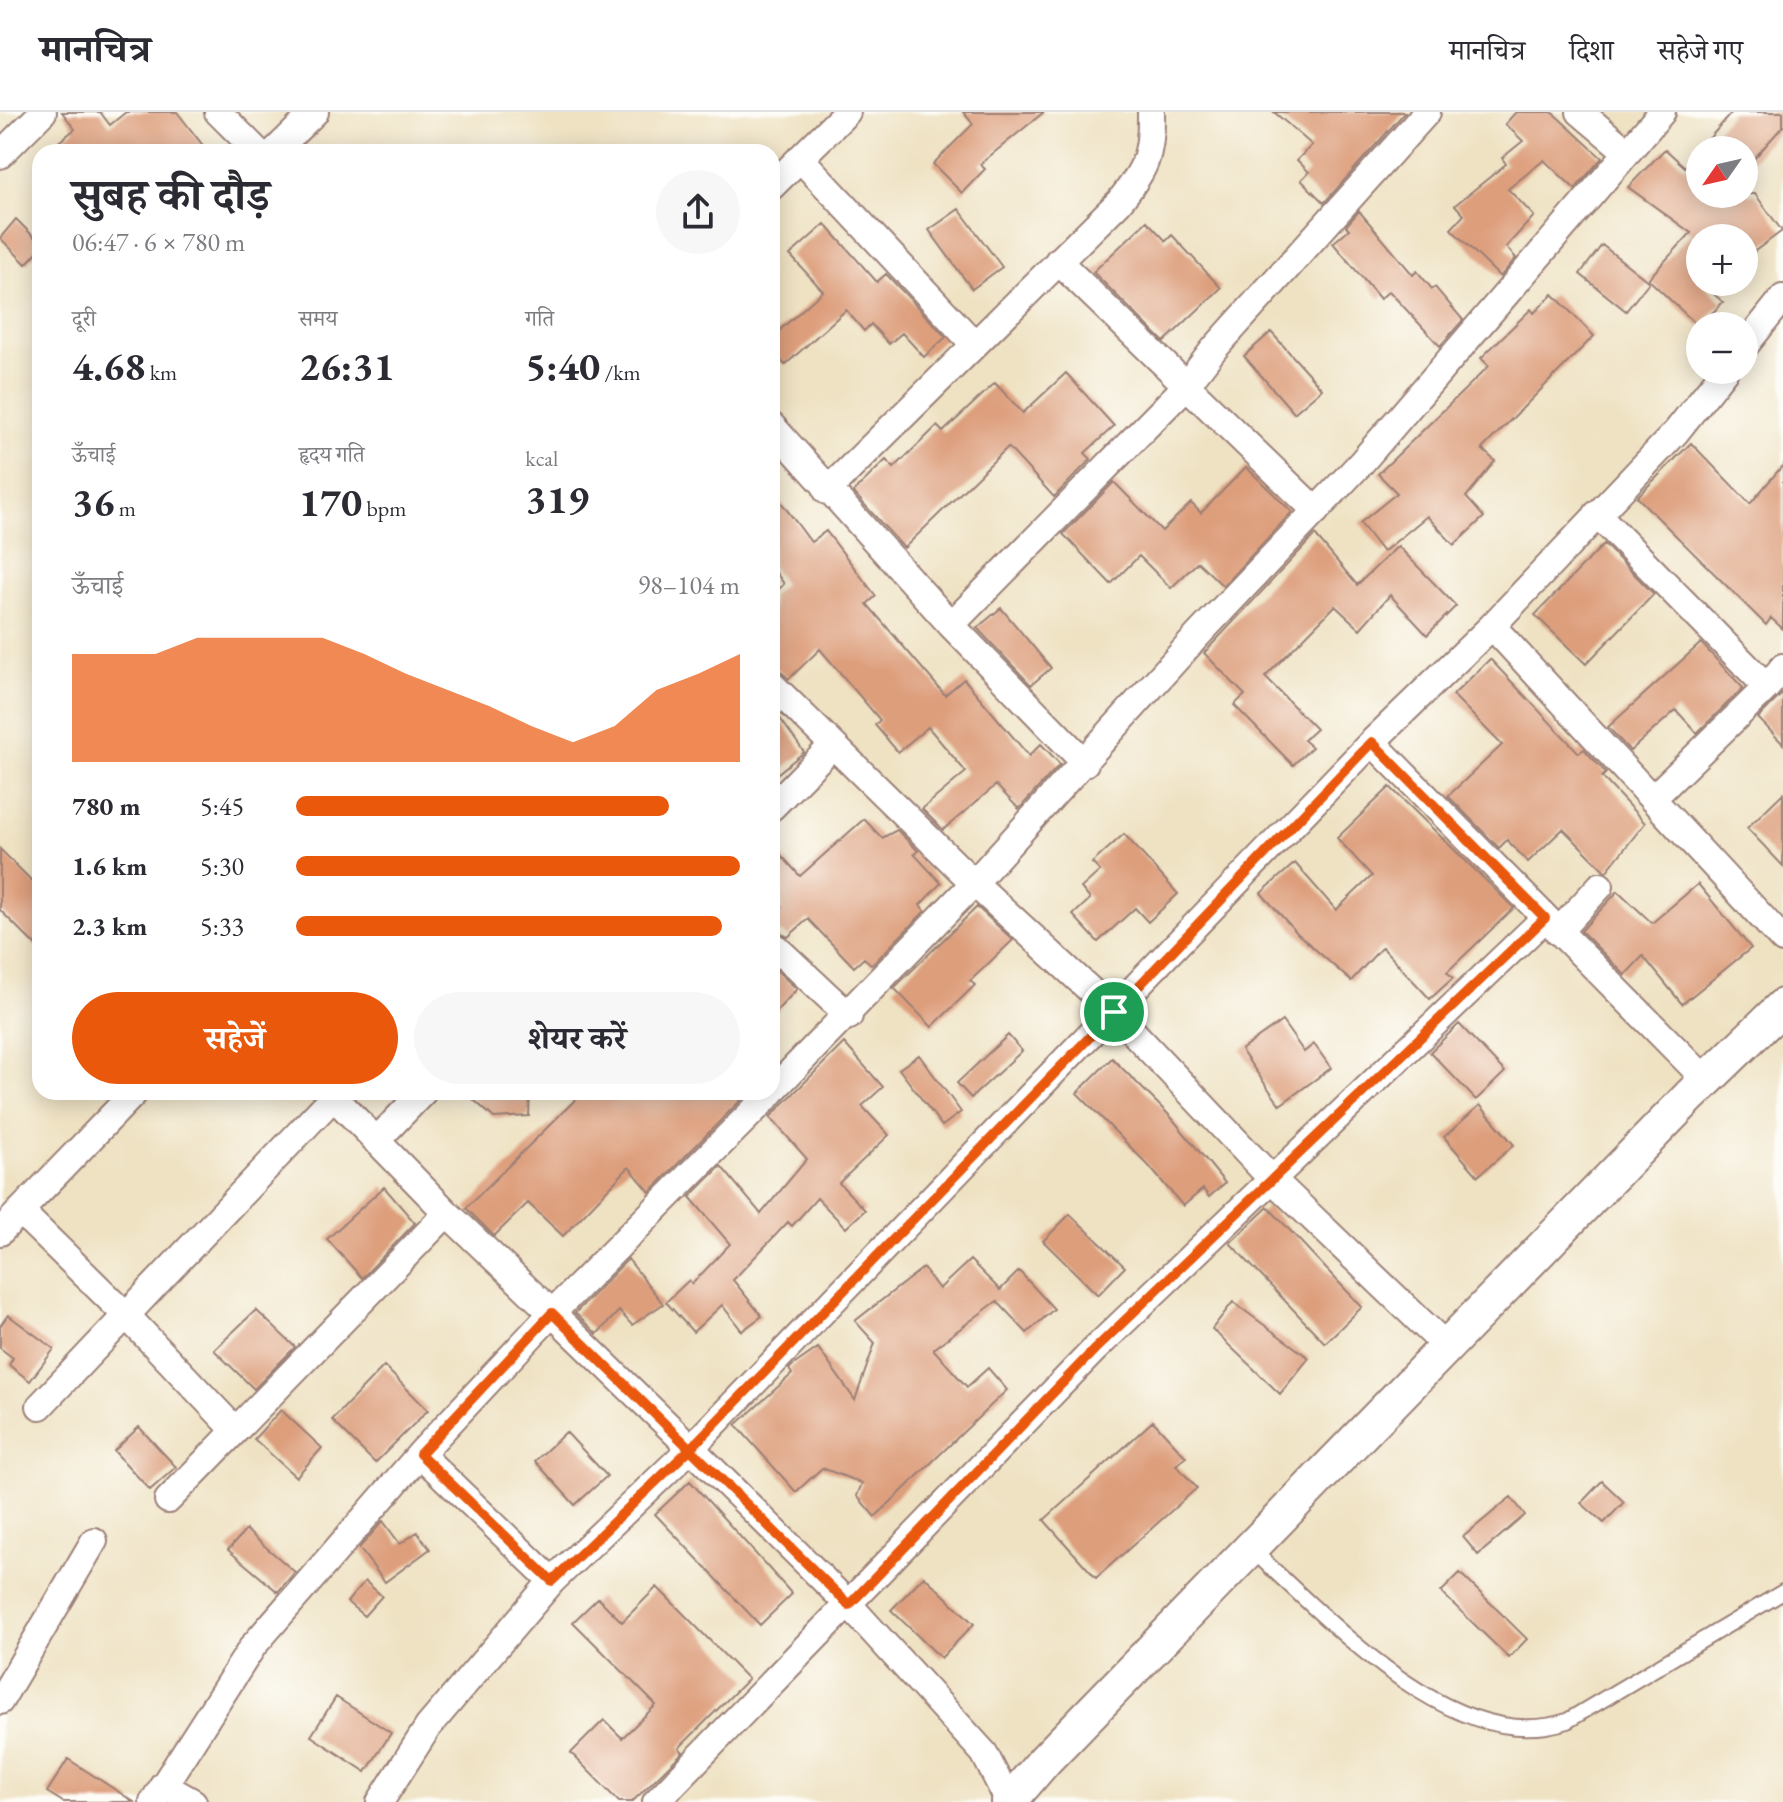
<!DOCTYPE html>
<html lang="hi">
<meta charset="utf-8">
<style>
body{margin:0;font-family:"EB Garamond","Noto Serif Devanagari",serif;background:#f7f7f7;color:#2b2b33;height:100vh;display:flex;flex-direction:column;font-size:30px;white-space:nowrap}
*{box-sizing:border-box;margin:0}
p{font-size:26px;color:#7c7c81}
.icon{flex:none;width:44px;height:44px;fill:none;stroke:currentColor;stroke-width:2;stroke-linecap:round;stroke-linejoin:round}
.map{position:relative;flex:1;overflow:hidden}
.side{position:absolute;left:32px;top:32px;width:748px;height:956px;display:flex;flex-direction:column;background:#fff;border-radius:24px;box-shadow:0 4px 20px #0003}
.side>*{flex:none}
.needle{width:52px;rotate:236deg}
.controls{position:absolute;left:1686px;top:24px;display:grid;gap:16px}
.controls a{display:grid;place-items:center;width:72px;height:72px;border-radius:50%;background:#fff;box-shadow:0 4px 20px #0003;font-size:40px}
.pin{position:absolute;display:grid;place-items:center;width:68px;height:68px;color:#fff;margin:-34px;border:4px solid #fff;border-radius:50%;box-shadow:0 2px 8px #0007}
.round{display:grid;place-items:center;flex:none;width:84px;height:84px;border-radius:42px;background:#f7f7f7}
.headline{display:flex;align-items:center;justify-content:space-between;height:136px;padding:0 40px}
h1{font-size:44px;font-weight:700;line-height:60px}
.stats{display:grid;grid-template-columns:repeat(3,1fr);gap:12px;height:136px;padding:8px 40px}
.stats div{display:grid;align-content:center}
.stats b{font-size:40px;font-weight:700}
.stats small{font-size:22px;font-weight:400}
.stats p{font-size:22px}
.chart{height:224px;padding:16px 40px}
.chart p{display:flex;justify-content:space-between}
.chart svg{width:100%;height:144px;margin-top:8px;fill:#ea580c;opacity:.7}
.action{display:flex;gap:16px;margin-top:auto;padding:16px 40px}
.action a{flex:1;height:92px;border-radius:48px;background:#ea580c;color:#fff;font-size:32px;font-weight:700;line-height:92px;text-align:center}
.action a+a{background:#f7f7f7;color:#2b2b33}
ul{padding:0 40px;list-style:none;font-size:26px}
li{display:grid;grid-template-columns:128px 96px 1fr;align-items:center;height:60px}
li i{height:20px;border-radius:10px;background:#ea580c}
header{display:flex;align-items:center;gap:48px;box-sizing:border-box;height:112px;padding:0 40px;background:#fff;border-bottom:2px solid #e1e1e2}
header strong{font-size:38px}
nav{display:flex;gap:44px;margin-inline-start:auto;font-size:28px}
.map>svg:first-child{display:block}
.building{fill:#dd9e7b}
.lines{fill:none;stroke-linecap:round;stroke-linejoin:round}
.service-casing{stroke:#9c8077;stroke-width:18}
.minor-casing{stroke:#9c8077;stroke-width:30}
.tertiary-casing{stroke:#9c8077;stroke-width:38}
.service{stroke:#fff;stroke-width:14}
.minor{stroke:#fff;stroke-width:26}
.tertiary{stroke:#fff;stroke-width:34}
.route-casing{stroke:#fff;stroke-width:16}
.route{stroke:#ea580c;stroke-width:10}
</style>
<header>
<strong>मानचित्र</strong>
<nav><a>मानचित्र</a><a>दिशा</a><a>सहेजे गए</a></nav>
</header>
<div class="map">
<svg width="1783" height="1690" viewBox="0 0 1783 1690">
<rect width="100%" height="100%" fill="#fdfcf7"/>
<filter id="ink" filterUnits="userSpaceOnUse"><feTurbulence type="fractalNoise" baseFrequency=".0125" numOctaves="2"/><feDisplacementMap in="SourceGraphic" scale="16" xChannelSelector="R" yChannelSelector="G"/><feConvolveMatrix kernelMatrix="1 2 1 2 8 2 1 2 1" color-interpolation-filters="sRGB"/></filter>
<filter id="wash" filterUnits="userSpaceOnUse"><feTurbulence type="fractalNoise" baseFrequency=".006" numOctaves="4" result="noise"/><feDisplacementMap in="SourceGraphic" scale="32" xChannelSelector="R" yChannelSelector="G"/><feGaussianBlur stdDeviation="1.8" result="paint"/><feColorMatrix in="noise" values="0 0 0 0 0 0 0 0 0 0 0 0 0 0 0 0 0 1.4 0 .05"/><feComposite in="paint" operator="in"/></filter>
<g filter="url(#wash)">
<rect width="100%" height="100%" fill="#efe2c3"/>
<g id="blocks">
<path class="building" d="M62 0H100L110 13 126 0H177L208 40H46L75 17Z
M963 0H1044L980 52 985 57 962 81 933 52 973 12Z
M1274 0H1405L1324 91 1301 68 1309 60 1297 48 1312 33Z
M1516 0H1552L1602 46 1575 77 1544 48 1508 77 1534 104 1506 135 1516 146 1500 165 1451 117 1464 103 1455 93 1506 52 1502 46 1523 29 1505 12Z
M1732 0H1783V14L1744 58V38H1700V82H1755L1782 119 1744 147V126H1700V170L1723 190 1699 215 1648 167 1691 121 1628 75 1665 37 1685 55Z
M959 97 1002 155 972 177 929 118Z
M1359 99 1413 163 1417 159 1432 177 1435 175 1463 208 1440 234 1389 179 1380 187 1333 131 1349 117 1346 114Z
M16 107 40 131V137L26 152 0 126Z
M1147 109 1166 129 1172 123 1221 176 1164 230 1093 160Z
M825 112 877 170 886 162 946 225 924 245 902 221 889 232 871 212 864 219 846 198 785 253 772 238V225L823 179 790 143Z
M1602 133 1649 170 1626 199 1580 162Z
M1553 182 1594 224 1482 337 1495 349 1466 385 1484 405 1454 433 1427 404 1383 440 1360 411 1397 381 1378 362 1489 254 1481 246 1531 197 1534 201Z
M1271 220 1322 277 1294 301 1244 244Z
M1066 261 1114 314 1085 341 1091 347 1054 385 1008 335 904 436 853 380 886 348 894 356 937 314 943 320 995 271 1023 301Z
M1691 331 1750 392 1783 353V517L1771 506 1766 513 1637 385Z
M1246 355 1292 400 1223 474 1198 450 1171 476 1139 444 1111 472 1063 422 1114 370 1162 419 1191 391 1201 401Z
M772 378 811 430 826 419 876 484 867 492 945 583 964 567 1029 644 1041 632 1060 652 1019 697 996 673 943 718 922 697 966 660 928 615 898 640 875 613 880 608 820 537 789 567 772 552V484L784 472 772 455Z
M1315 423 1357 473 1398 434 1456 494 1427 523 1390 483 1360 517 1335 494 1265 565 1316 617 1304 628 1312 635 1293 653 1234 593 1245 583 1204 541Z
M1604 432 1654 482 1586 552 1535 503Z
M1001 496 1051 556 1031 573 977 516Z
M1701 531 1743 576 1697 621 1676 598 1630 639 1608 615Z
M1490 547 1579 641 1584 637 1606 661 1602 665 1645 711 1606 760 1563 717 1528 750 1507 728 1499 736 1448 684 1502 633 1453 583Z
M1783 581V632L1758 606Z
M772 595 804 640 772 666Z
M1390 675 1514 796 1447 860 1453 866 1430 887 1382 835 1351 869 1298 822 1261 781 1295 751 1336 798 1372 764 1337 726Z
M1783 681V754L1747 716Z
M864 707 882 726 897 718 918 739 914 742 941 771 920 793 925 799 872 853 864 846 854 855 808 807 788 825 772 816V804L782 795 772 783V733L800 764Z
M1124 722 1178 782 1148 810 1135 796 1098 830 1073 803 1090 787 1081 776 1100 759 1092 751Z
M0 737 40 777V838L0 798Z
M1698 772 1751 836 1682 892 1643 844 1625 863 1581 819 1618 779 1652 811Z
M977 795 1013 828 970 869 975 873 932 915 894 876Z
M772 854 797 877 772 904Z
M1282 909 1304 940 1314 932 1331 956 1280 993 1241 938Z
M1459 912 1505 960 1476 988 1430 940Z
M1008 923 1022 939 971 986 957 971Z
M844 931 883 975 862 994 889 1023 839 1071 865 1098 846 1116 817 1086 792 1114 788 1110 733 1168 762 1204 742 1219 722 1193 693 1220 666 1190 689 1168 692 1172 730 1132 690 1085 721 1054 761 1102 807 1047 770 1005Z
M919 943 961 1000 942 1014 899 957Z
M1112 946 1171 1005 1225 1071 1209 1085 1203 1077 1183 1094 1148 1053 1077 981Z
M465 980H530L529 1004 494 1006Z
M583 980H749L650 1080 629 1055 563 1124 528 1091 494 1124 466 1096Z
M1480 993 1514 1033 1478 1064 1444 1025Z
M384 1075 415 1111 362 1166 327 1127Z
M1268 1095 1362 1195 1325 1231 1230 1131Z
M1070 1102 1125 1155 1098 1183 1043 1129Z
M628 1147 663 1192 632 1213 619 1199 597 1222 575 1201Z
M970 1148 1000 1178 1019 1159 1054 1197 1027 1221 997 1189 933 1237 967 1275 988 1256 1007 1278 875 1405 857 1384 862 1371 822 1356 796 1380 736 1313 792 1262 789 1257 792 1254 818 1236 855 1288 875 1231 855 1209 923 1156 939 1177Z
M1233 1190 1309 1246 1280 1282 1212 1217Z
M256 1198 295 1235 254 1277 214 1238Z
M8 1203 54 1237 30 1269 9 1253 13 1246 0 1236V1214Z
M384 1254 428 1298 375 1351 332 1308Z
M281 1298 322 1336 296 1365 254 1327Z
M1153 1309 1186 1345 1176 1353 1197 1376 1096 1466 1044 1408Z
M139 1315 176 1355 150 1378 114 1339Z
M566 1320 607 1364 575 1393 535 1349Z
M690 1369 792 1482 760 1513 655 1402Z
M1602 1369 1624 1390 1604 1411 1581 1391Z
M1511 1385 1525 1403 1478 1443 1463 1425Z
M383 1409 400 1432 417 1420 430 1437 385 1470 359 1436Z
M246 1418 295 1460 278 1480 228 1438Z
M1460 1461 1527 1527 1509 1546 1441 1480Z
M924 1464 974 1512 941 1546 891 1498Z
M365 1469 382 1484 364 1504 347 1490Z
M657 1475 748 1567 679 1636 683 1640 632 1690H619L571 1641 604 1608 622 1626 656 1593 573 1510 598 1486 622 1510Z
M336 1585 391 1621 366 1660 311 1624Z
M68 1647 134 1690H63L47 1680Z"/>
</g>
</g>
<g filter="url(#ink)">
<use href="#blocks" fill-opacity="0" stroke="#9c8077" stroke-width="2"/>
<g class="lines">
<defs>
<path id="service" d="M1252 1438C1329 1507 1454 1647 1567 1609L1783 1480"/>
<path id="minor" d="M218 0 258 40
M1580 0 1625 38
M274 40 315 0
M0 43 43 0
M800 46 974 232
M772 74 847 0
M1058 149 1316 399
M1744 235 1783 186
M772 314 951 513 1085 651
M827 379 1119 90C1146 57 1152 42 1151 0
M1597 402 1767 575
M951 513 1185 275 1214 237 1427 0
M1492 514 1783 828
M772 573 974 771 1114 900 1271 1066 1448 1236
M1372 630 1706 968
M1652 687 1767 575 1783 555
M772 695 832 634
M1558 820 1600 774
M772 832 849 904
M772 979 974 771 1198 523 1361 351 1662 0
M376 1029 423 980
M20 1099 127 1204 235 1318
M0 1120 135 980
M40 1294 338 980
M420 1342 552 1469
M168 1388 447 1101
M0 1589 94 1429
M163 1673 193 1690
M153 1690 253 1534 420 1342 552 1201 447 1101 329 980
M380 1690 428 1615 552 1469 691 1336 552 1201 772 980
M656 1690 1095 1237 1545 806
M1009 1690 984 1641 849 1493 691 1336 1372 630 1492 514 1676 320 1725 258"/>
<path id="tertiary" d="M1009 1690 1045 1648 1690 984 1783 894"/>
</defs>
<use href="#service" class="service-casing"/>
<use href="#minor" class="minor-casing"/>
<use href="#tertiary" class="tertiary-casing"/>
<use href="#service" class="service"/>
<use href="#minor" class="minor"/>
<use href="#tertiary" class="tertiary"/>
</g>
</g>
<g class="lines" filter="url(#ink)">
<defs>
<path id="route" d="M1114 900 691 1336 552 1469 420 1342 552 1201 849 1493 1095 1237 1545 806 1372 630 1114 900"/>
</defs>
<use href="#route" class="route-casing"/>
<use href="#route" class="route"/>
</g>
</svg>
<div class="controls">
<a><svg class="needle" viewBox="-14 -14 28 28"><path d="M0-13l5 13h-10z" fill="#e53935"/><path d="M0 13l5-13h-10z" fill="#7c7c81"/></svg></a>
<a>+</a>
<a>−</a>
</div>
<div class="pin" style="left:1114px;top:900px;background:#1e9e55"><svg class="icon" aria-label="arrive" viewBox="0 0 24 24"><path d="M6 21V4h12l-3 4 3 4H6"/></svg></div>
<section class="side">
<div class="headline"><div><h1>सुबह की दौड़</h1><p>06:47 · 6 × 780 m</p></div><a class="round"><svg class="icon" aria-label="share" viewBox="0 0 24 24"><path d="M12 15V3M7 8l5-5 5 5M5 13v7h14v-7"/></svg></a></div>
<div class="stats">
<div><p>दूरी</p><b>4.68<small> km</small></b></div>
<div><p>समय</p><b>26:31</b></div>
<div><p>गति</p><b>5:40<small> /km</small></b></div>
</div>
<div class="stats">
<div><p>ऊँचाई</p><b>36<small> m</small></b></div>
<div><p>हृदय गति</p><b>170<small> bpm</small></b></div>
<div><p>kcal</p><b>319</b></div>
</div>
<div class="chart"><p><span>ऊँचाई</span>98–104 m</p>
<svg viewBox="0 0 160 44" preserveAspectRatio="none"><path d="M0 44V11L10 11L20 11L30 6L40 6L50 6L60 6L70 11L80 17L90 22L100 27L110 33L120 38L130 33L140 22L150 17L160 11V44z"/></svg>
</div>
<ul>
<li><b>780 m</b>5:45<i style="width:84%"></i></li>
<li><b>1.6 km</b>5:30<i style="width:100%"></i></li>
<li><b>2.3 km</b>5:33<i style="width:96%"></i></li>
</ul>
<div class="action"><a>सहेजें</a><a>शेयर करें</a></div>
</section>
</div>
